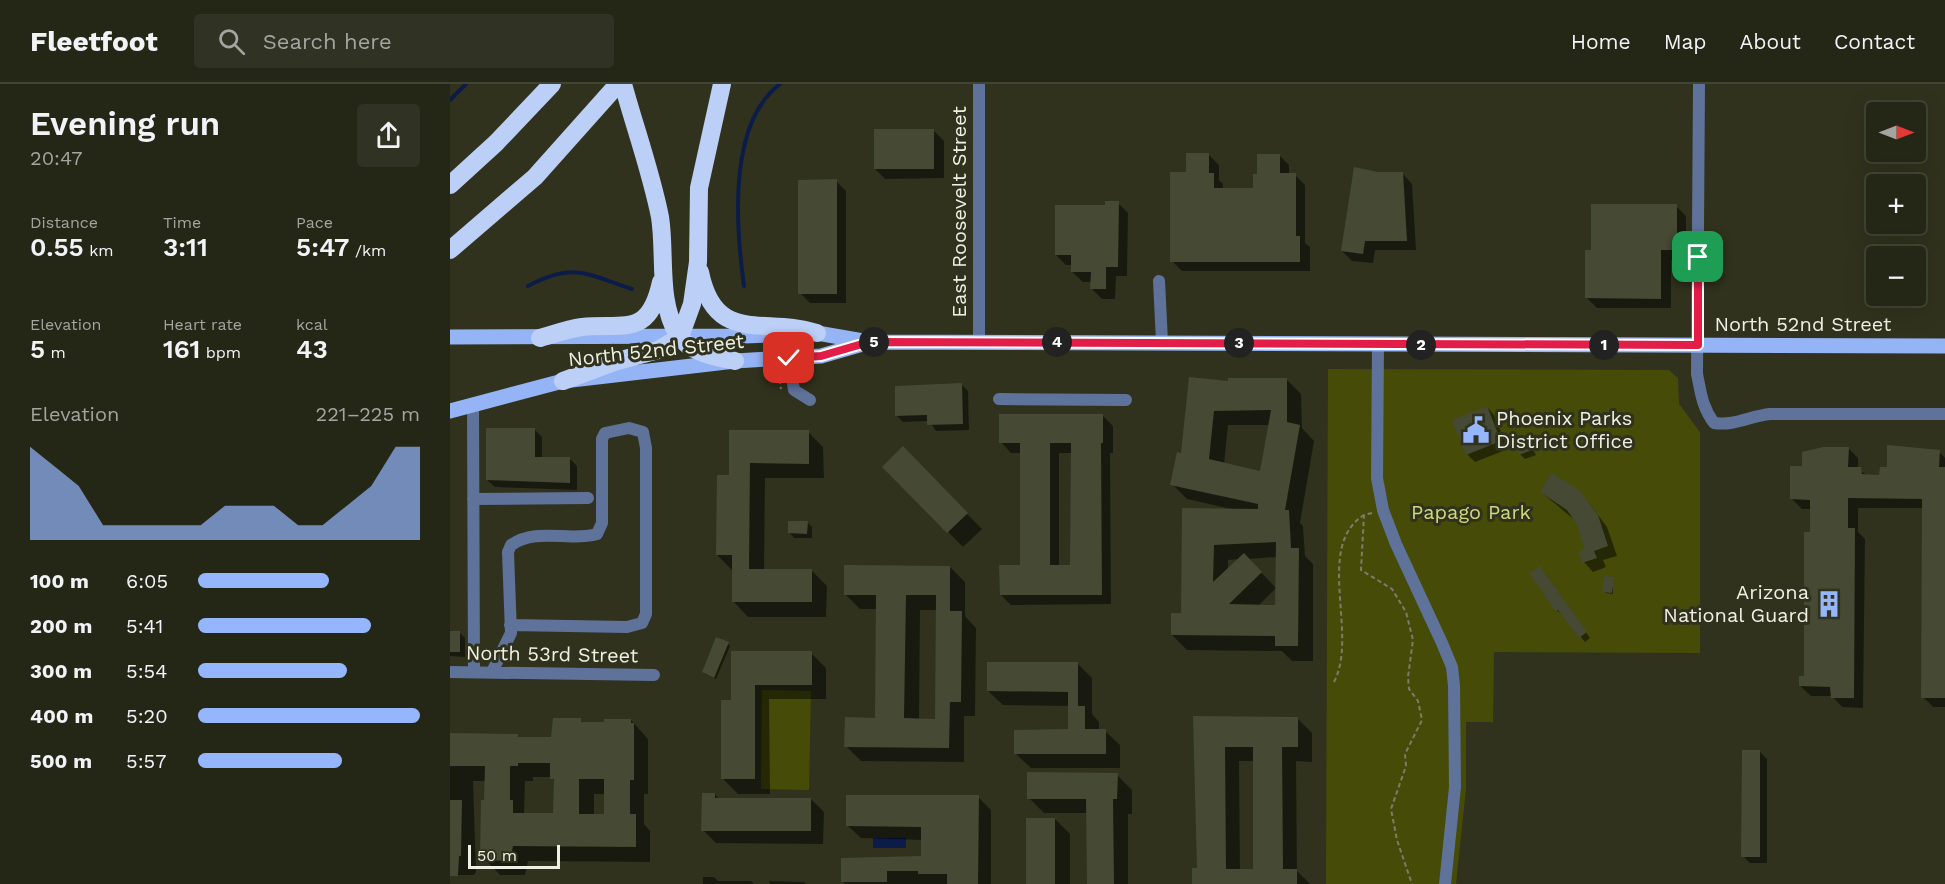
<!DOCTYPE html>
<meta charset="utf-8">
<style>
body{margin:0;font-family:"Work Sans",sans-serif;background:#303223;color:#f1f3f6;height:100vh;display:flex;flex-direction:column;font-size:22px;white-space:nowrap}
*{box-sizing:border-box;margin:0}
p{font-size:20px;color:#a3a5a1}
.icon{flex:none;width:33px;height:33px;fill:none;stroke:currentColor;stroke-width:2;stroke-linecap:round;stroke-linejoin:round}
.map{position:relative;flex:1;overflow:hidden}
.side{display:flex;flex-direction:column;background:#242616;width:450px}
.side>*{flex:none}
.needle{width:39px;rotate:90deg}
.controls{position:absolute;left:1416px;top:18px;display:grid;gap:12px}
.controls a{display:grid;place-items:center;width:60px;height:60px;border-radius:6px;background:#242616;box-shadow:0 6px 24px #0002,0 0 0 2px #414335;font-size:30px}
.scale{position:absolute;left:18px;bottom:15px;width:92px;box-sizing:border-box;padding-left:6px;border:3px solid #eef0e3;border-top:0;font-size:16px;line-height:21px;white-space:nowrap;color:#eef0e3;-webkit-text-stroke:4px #30321d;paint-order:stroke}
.pin{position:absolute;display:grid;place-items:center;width:51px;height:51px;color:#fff;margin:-26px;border-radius:12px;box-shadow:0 3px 9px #0006}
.km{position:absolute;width:30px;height:30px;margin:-15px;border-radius:50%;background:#222;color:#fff;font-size:16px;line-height:30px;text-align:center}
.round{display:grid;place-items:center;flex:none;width:63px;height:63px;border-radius:6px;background:#303223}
.summary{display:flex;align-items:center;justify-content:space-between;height:102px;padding:0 30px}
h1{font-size:33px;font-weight:600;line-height:45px}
.metrics{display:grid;grid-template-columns:repeat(3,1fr);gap:9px;height:102px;padding:6px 30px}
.metrics div{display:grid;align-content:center}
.metrics b{font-size:26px;font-weight:600}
.metrics small{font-size:16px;font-weight:400}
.metrics p{font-size:16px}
.chart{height:168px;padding:12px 30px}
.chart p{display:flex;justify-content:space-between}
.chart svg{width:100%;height:108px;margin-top:6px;fill:#95b6fd;opacity:.7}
ul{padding:0 30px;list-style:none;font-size:20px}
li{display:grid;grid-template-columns:96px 72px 1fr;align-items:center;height:45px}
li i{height:15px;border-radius:8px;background:#95b6fd}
header{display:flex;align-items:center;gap:36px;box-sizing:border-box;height:84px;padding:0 30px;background:#242616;border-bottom:2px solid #414335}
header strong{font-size:28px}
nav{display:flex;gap:33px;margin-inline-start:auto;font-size:21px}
.search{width:420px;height:54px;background:#303223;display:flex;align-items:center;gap:15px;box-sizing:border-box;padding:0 21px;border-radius:6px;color:#a3a5a1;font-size:22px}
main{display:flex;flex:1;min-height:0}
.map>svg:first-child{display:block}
.green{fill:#474b08}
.water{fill:#0b1c49}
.shadow{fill:#0007;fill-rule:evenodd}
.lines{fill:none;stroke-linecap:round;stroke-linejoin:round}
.stream{stroke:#0b1c49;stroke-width:4}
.building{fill:#464933;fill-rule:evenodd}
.path{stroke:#7b7d6b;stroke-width:2;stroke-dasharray:4.5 3;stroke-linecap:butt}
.minor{stroke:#5f729a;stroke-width:12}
.major{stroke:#95b4f5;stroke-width:15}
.highway{stroke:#bccff7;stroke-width:18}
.route-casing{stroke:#fff;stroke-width:12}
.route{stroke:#e11d48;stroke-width:8}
.labels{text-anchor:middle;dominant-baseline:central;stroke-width:6;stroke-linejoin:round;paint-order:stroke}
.street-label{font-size:20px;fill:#eef0e3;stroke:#30321d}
.poi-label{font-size:20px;fill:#eef0e3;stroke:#30321d;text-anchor:start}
.park-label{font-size:20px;fill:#cfd97c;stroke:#30321d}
</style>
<header>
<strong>Fleetfoot</strong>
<div class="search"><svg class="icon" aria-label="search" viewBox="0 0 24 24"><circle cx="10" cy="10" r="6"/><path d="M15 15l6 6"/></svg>Search here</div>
<nav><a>Home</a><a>Map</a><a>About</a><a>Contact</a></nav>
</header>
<main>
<section class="side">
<div class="summary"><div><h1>Evening run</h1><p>20:47</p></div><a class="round"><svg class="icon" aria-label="share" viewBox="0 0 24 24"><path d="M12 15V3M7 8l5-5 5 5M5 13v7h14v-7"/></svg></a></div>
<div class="metrics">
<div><p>Distance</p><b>0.55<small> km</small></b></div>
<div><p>Time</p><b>3:11</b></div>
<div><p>Pace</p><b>5:47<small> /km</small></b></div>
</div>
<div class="metrics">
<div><p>Elevation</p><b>5<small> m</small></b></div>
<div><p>Heart rate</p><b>161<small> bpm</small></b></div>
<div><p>kcal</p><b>43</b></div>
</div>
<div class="chart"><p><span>Elevation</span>221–225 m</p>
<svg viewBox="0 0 160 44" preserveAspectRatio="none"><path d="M0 44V6L10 14L20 22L30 38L40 38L50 38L60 38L70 38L80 30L90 30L100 30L110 38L120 38L130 30L140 22L150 6L160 6V44z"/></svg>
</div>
<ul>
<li><b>100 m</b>6:05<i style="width:59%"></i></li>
<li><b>200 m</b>5:41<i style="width:78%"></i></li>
<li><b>300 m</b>5:54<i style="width:67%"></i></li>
<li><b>400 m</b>5:20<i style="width:100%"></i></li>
<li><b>500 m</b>5:57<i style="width:65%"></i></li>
</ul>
</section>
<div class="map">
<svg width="1495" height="800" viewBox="0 0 1495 800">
<rect width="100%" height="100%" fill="#30321d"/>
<path class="green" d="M878 285 1219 286 1228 294 1229 320 1250 348V569L1044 568 1043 638H1016V705L1006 800H876Z
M312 606 361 607 359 706 311 705Z"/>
<path class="water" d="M423 754H456V764H423Z"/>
<path class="shadow" d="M483 46 494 57V94L435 95 425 85Z
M758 70 769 81V96L773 100V105H804L808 91 829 71 839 81V91H845L855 101V159L860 163V187H732L722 177 738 90Z
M952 89 962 100 966 166H925L923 179 902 177 892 167 928 90Z
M386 97 396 107V219H360L350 209Z
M668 119 678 129 677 192H666L665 215H652L642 205V198H633L622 188 623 181H616L606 171Z
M1226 122 1236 132V176H1221V224H1147L1137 214 1142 167Z
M836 295 851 310 852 344 864 357 850 439 853 442 855 472 863 480V577H842L832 567 737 566 722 551 733 531 734 426 781 425 737 415 722 400 732 371 780 298ZM778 341H819L811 389 774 380ZM827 473V522H808L826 504 798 475ZM790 475 778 486V476Z
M512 301 518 307 519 346 486 347 479 337 453 338 446 331Z
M1037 323 1044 331 1058 365 1025 378 1017 370Z
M653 332 663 342V369H660L661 520 561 521 551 511 572 482V369H561L551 358ZM609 369H622L621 482H609Z
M84 345 92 353V374L120 375 127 382V406L45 403 37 396Z
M280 348H358L373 363 374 394H315L314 486H361L377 502 376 533H298L283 517 282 486 267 471 280 392Z
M1077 355 1086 371 1075 375 1070 370Z
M1398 364 1408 374V385L1418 392 1431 393 1438 385 1489 368 1495 374V623H1483L1473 613V424H1408V448L1415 455 1413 624 1392 623 1382 612H1361L1350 602 1355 594 1362 425H1352L1342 415 1353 384Z
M453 365 532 445 513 463 434 383Z
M1091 408H1129L1139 419 1157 443 1167 472 1153 476 1156 483 1143 488 1134 478 1137 466 1127 438Z
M357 438 362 443V454H344L340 449Z
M500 483 515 498V532L526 544 525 632H514V678L411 677 396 662 426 635 428 525H410L395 510ZM470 526H487V636H469Z
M1094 488 1140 554 1135 558 1113 530 1107 527Z
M1163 495V510L1156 509 1154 507Z
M0 549H10L15 554V573L0 572Z
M278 560 280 562 266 595 255 590 253 588Z
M283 568 361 569 376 584V615H319L320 710H288L273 695 283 617Z
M628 580 642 594V630L649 638V647H655L670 661V684H581L566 670 620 647V622L553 621 538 607Z
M745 634H847L862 649V678L846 677 847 787 860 800H744L748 786ZM789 677H804L805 786H790Z
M130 636 134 640 181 636 198 655V710H194V740L200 747V778L78 777 75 791H50L32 772 36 697H23L26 788 24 791H0V651H67L70 655H102ZM83 693H102L105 698V731L74 729 75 697H83ZM144 710H156L155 731H144Z
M1310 668 1317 675V779H1300L1293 772Z
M667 691 682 706V730H678V800H638V729H594L579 714Z
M265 710 269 715H361L374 728 373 760 266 759 253 746Z
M528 713 541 726V800H395L393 797 472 774 473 756 411 754 397 741Z
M605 735 620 750V800H577Z
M253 793H264L268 797H301L304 800H253Z
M319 797 354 798 356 800H320Z"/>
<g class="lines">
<path class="stream" d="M0 16 16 0
M78 202C124 178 136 190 182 205
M294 202C286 144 277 40 330 0"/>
</g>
<path class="building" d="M424 45H484V85H424Z
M736 69H759V89H764V104H803V90H807V70H830V89H846V152H850V178H720V88H736Z
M904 83 928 88H953L957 157H915L913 170 891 167Z
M387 95V210H348V96Z
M655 117H669L668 183H656V205H640L641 188H621V171H605V121H655Z
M1141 120H1227V166H1211V215L1135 214V166H1141Z
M739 293 778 297V294H837V338L850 341 835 426H839L841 464H849L848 562H825V552L721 551V529H731L732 424 808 425V420L720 401 727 368 731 369ZM821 326 810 387 759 375 764 327ZM826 458 825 521 779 520 812 488 794 469 763 498 764 461Z
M512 299 513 340 477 341V331L445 332V302Z
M1037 322 1051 357 1016 371 1002 336Z
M549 330H653V359H651L652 511H550L549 481H570V359H549ZM600 359H621L620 481H600Z
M36 344H85V373H120V399L36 396Z
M279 346H359V380L300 379 299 485H362V518H282V471H266L267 391H279Z
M1077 353 1082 366 1069 371 1064 358Z
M1437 361 1490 366 1489 383H1495V614H1471L1472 415 1398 414V444H1405L1404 614H1381L1380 603 1349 602V592H1354V448H1360V416L1340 415V382H1352V368L1373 363H1399L1398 383H1411L1412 390 1429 391 1430 383H1437Z
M453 362 518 429 497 449 432 383Z
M1102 389 1130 407 1148 431 1158 462 1144 467 1147 474 1132 479 1128 469 1135 465 1126 439 1117 426 1090 408Z
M338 437H358L357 450 338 449Z
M394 481 500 482V527H512L511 618H500L499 664 394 663 395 633 425 634 426 511H394ZM456 511H486L485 635 454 634Z
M1090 482 1137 548 1129 554 1108 526 1106 528 1079 489Z
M1154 492 1164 493 1162 509 1152 508Z
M0 547H10V568H0Z
M266 553 279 558 264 594 252 588Z
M281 567H362V601H305V695H271V616H281Z
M537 578H628V622H635V645H656V670H564V646L618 645V608L537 607Z
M743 632 848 633V663H832L833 785H847V800H742V784H747ZM775 663H803V785H776Z
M103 634H131V638H154V635H181V639H184V696H180V730H186V763L63 762 60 777 33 776V773H30L31 716H34L35 682H0V649L68 650V653H101ZM68 679H100V695H104L103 729H63V716H60V682H68ZM129 695H154V730H129Z
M1292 666H1310V773H1291Z
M577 688 668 689 667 715H663L664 800H637L636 715H577Z
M252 709H265V714H361V747H251Z
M396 711H529L528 800H497V790H468V787H437V798H391V774L471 772V743L396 742Z
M0 716H12L11 772H9L8 792H0Z
M576 734H605V800H576Z"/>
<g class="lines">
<path class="path" d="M328 288 331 305
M922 429 914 431 911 486 942 505 956 528 963 556 958 593 959 605 968 617 972 636 955 670 956 682 941 725 947 756 962 800
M884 598C909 551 864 462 914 431"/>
<path class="minor" d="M1249 0 1247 290C1251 309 1252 323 1264 339 1285 342 1300 332 1320 330H1495
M709 197 712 258
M529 257V0
M928 261 927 394 933 426 946 460 992 559 1002 583 1004 602 1005 703 995 800
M339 274 344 306 360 316
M549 315 676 316
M23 320 24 588
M23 415 138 414
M0 588 204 591
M42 588 61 549 58 468 61 461C87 443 119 458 147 450L152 439V355L155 349 179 344 193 348 196 364V530L192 539 177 543 60 541"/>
<path class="major" d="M0 253 294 252 367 249 419 258 1495 262
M0 327 113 297 285 277 371 272 416 259"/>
<path class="highway" d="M173 0C185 44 201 88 210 133 216 171 207 216 228 251 240 269 266 273 285 277
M0 101 46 59 102 0
M0 166 85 93 168 0
M250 188C265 262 314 232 367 249
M90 254C104 250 118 245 132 243 176 239 199 253 211 198
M113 297 164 278 208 266 230 253 242 220 248 178 249 104 272 0"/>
</g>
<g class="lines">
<defs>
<path id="route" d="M339 274 371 272 419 258 1248 261V173"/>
</defs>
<use href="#route" class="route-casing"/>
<use href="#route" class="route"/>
</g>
<defs>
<symbol id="civic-bare" viewBox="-9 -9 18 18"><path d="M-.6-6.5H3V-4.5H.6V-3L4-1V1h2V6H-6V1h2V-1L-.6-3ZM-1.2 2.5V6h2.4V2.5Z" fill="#95b6fd" stroke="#30321d" stroke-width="2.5" paint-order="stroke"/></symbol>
<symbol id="building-bare" viewBox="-9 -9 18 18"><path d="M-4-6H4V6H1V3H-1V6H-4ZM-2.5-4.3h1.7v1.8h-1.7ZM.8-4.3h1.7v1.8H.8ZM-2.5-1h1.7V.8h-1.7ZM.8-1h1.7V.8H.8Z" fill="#95b6fd" stroke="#30321d" stroke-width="2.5" paint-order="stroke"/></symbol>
</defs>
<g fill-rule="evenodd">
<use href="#civic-bare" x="1007" y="327" width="38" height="38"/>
<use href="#building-bare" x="1360" y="501" width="38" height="38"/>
</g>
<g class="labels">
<g class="street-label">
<text transform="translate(509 128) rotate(-90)">East Roosevelt Street</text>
<text x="1353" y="240">North 52nd Street</text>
<text transform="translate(206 266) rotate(-6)">North 52nd Street</text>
<text transform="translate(102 570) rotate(1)">North 53rd Street</text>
</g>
<g class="poi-label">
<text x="1046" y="334">Phoenix Parks<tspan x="1046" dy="23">District Office</tspan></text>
<text x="1359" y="508" text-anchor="end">Arizona<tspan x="1359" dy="23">National Guard</tspan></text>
</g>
<g class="park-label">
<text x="1021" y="428">Papago Park</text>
</g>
</g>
</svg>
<div class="controls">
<a><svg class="needle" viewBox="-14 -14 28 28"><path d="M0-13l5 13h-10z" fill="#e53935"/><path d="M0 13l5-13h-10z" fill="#a3a5a1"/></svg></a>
<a>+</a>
<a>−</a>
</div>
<div class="scale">50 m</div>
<div class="pin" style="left:1248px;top:173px;background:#1e9e55"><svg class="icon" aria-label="arrive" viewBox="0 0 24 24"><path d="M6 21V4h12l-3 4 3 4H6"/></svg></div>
<div class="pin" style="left:339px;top:274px;background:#d93025"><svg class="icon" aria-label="check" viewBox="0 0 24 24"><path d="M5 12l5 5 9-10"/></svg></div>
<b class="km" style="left:1154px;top:261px">1</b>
<b class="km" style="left:971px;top:261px">2</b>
<b class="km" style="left:789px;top:259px">3</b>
<b class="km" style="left:607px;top:258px">4</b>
<b class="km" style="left:424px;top:258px">5</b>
</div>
</main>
